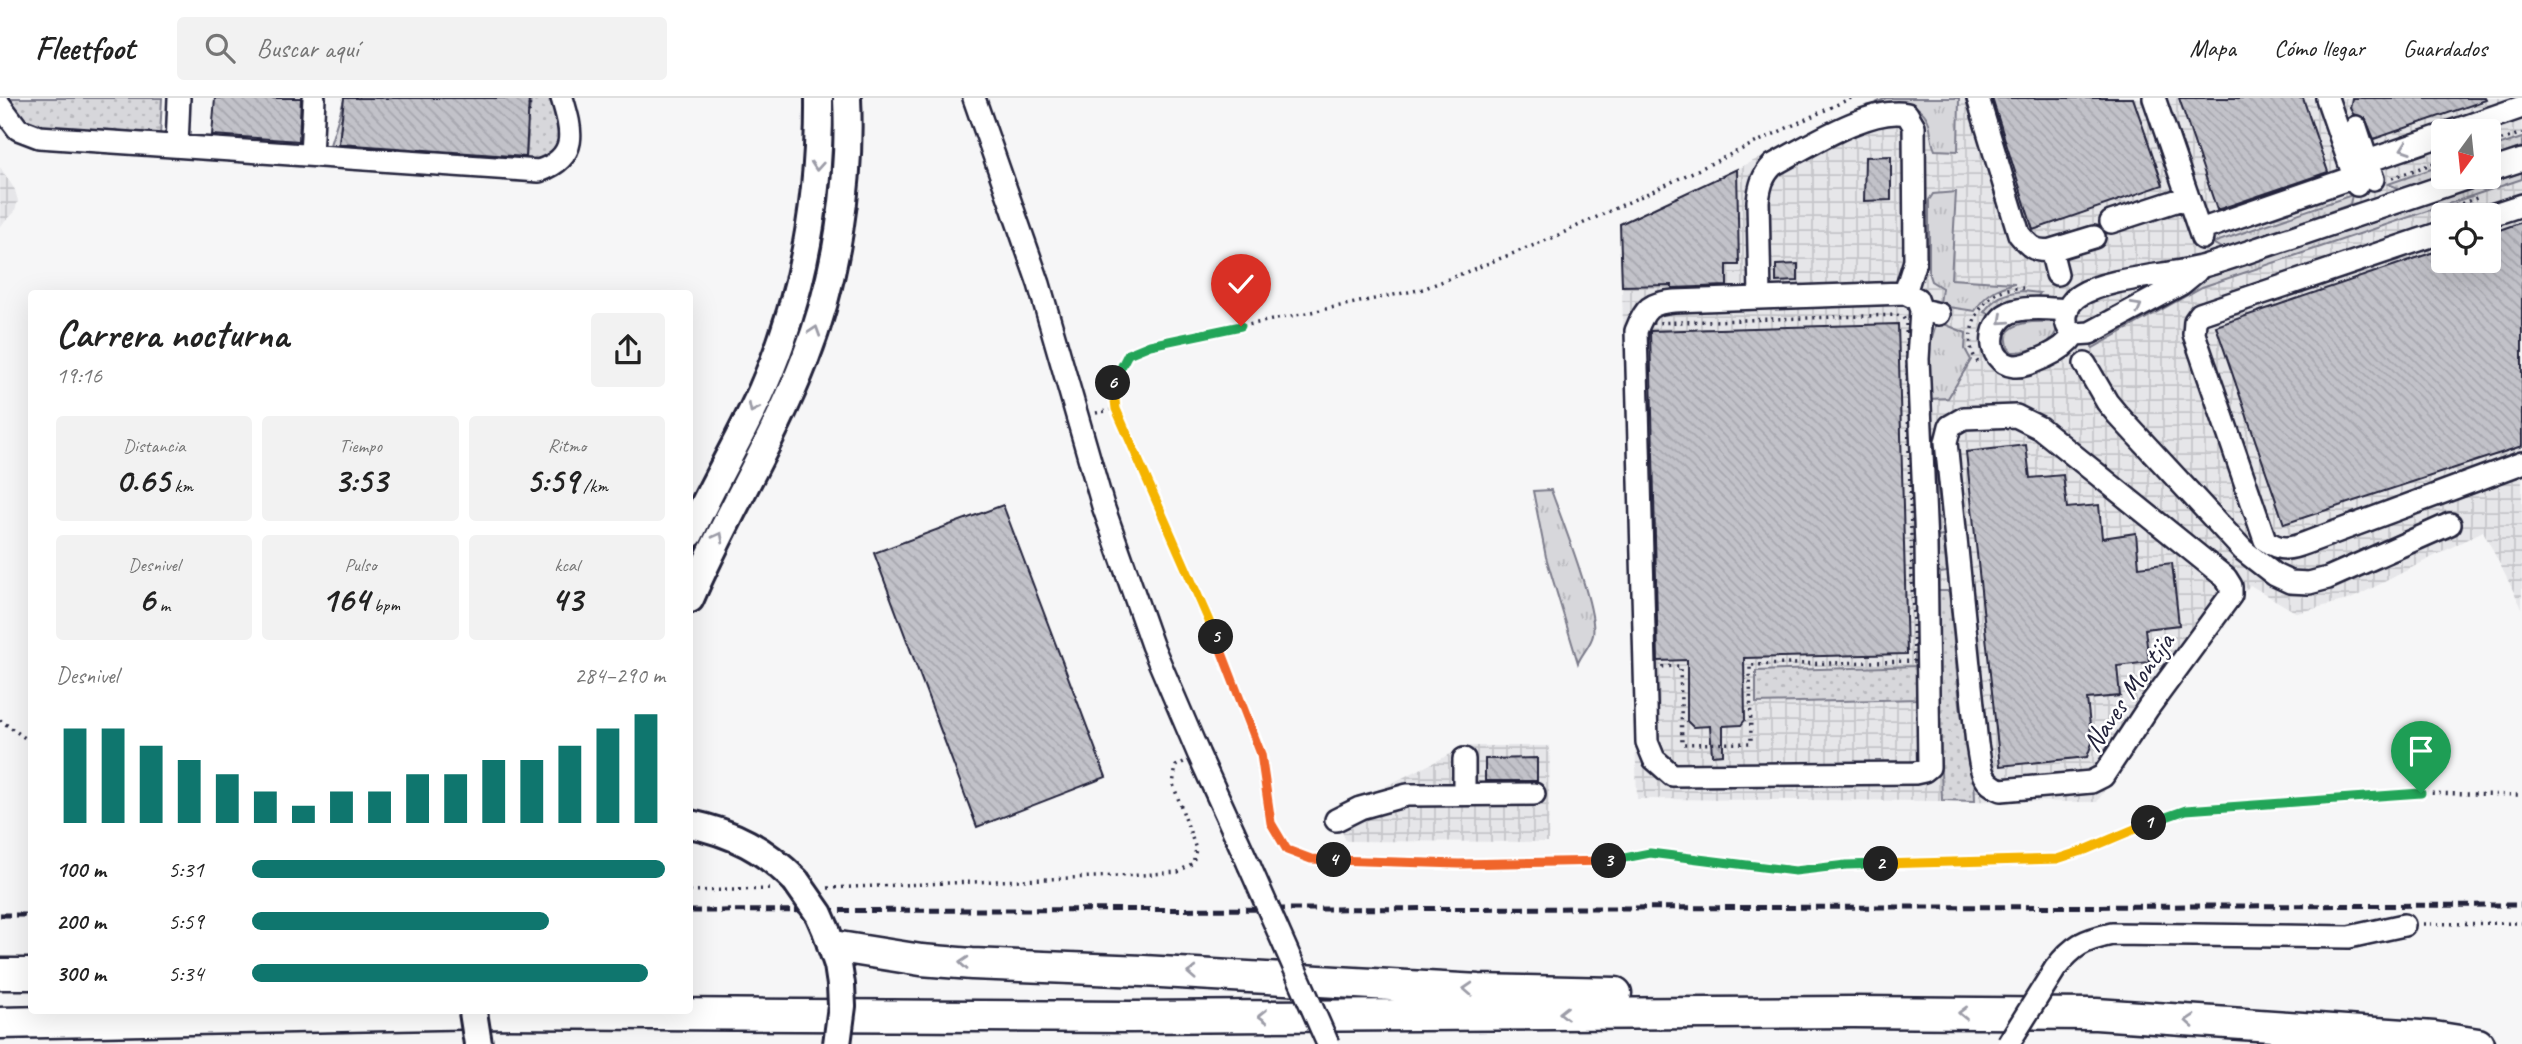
<!DOCTYPE html>
<html lang="es">
<meta charset="utf-8">
<style>
body{margin:0;font-family:Caveat,sans-serif;background:#f2f2f2;color:#222;height:100vh;display:flex;flex-direction:column;font-size:26px;white-space:nowrap}
*{box-sizing:border-box;margin:0}
p{font-size:23px;color:#767676}
.icon{flex:none;width:38px;height:38px;fill:none;stroke:currentColor;stroke-width:2;stroke-linecap:round;stroke-linejoin:round}
.map{position:relative;flex:1;overflow:hidden}
.details{position:absolute;left:28px;top:192px;width:665px;height:724px;display:flex;flex-direction:column;background:#fff;border-radius:7px;box-shadow:0 7px 28px #0002}
.details>*{flex:none}
.needle{width:46px;rotate:195deg}
.controls{position:absolute;left:2431px;top:21px;display:grid;gap:14px}
.controls a{display:grid;place-items:center;width:70px;height:70px;border-radius:7px;background:#fff;box-shadow:0 7px 28px #0002;font-size:35px}
.pin{position:absolute;display:grid;place-items:center;width:60px;height:60px;color:#fff;margin:-72px -30px;border-radius:50% 50% 50% 0;rotate:-45deg;box-shadow:0 0 7px #0007}
.pin .icon{rotate:45deg}
.km{position:absolute;width:35px;height:35px;margin:-18px;border-radius:50%;background:#222;color:#fff;font-size:19px;line-height:35px;text-align:center}
.round{display:grid;place-items:center;flex:none;width:74px;height:74px;border-radius:7px;background:#f2f2f2}
.head{display:flex;align-items:center;justify-content:space-between;height:119px;padding:0 28px}
h1{font-size:38px;font-weight:600;line-height:52px}
.metrics{display:grid;grid-template-columns:repeat(3,1fr);gap:10px;height:119px;padding:7px 28px}
.metrics div{display:grid;align-content:center;border-radius:7px;background:#f2f2f2;text-align:center}
.metrics b{font-size:35px;font-weight:600}
.metrics small{font-size:19px;font-weight:400}
.metrics p{font-size:19px}
.chart{height:196px;padding:14px 28px}
.chart p{display:flex;justify-content:space-between}
.chart svg{width:100%;height:126px;margin-top:7px;stroke:#0f766e;stroke-width:6}
ul{padding:0 28px;list-style:none;font-size:23px}
li{display:grid;grid-template-columns:112px 84px 1fr;align-items:center;height:52px}
li i{height:18px;border-radius:9px;background:#0f766e}
header{display:flex;align-items:center;gap:42px;box-sizing:border-box;height:98px;padding:0 35px;background:#fff;border-bottom:2px solid #e0e0e0}
header strong{font-size:33px}
nav{display:flex;gap:38px;margin-inline-start:auto;font-size:24px}
.search{width:490px;height:63px;background:#f2f2f2;display:flex;align-items:center;gap:18px;box-sizing:border-box;padding:0 24px;border-radius:7px;color:#767676;font-size:26px}
.map>svg:first-child{display:block}
.industrial{fill:url(#industrial-grid);fill-rule:evenodd}
.grass{fill:url(#grass-tufts);stroke:#7c7c8b;stroke-width:2}
.garden{fill:url(#garden-dots);stroke:#7c7c8b;stroke-width:2}
.building{fill:url(#building-back-hatch);stroke:#22223b;stroke-width:2}
.lines{fill:none;stroke-linecap:round;stroke-linejoin:round}
.minor-casing{stroke:#22223b;stroke-width:26}
.major-casing{stroke:#22223b;stroke-width:32}
.highway-casing{stroke:#22223b;stroke-width:35}
.path{stroke:#22223b;stroke-width:3.5;stroke-dasharray:2 5;stroke-linecap:butt}
.minor{stroke:#fff;stroke-width:21}
.major{stroke:#fff;stroke-width:26}
.highway{stroke:#fff;stroke-width:30}
.rail{stroke:#22223b;stroke-width:5;stroke-dasharray:10 5;stroke-linecap:butt}
.minor-bridge-casing{stroke:#22223b;stroke-width:26;stroke-linecap:butt}
.major-bridge-casing{stroke:#22223b;stroke-width:32;stroke-linecap:butt}
.minor-bridge{stroke:#fff;stroke-width:21}
.major-bridge{stroke:#fff;stroke-width:26}
.oneway{stroke:#9c9ca7}
.split-1-casing{stroke:#fff;stroke-width:14}
.split-2-casing{stroke:#fff;stroke-width:14}
.split-3-casing{stroke:#fff;stroke-width:14}
.split-4-casing{stroke:#fff;stroke-width:14}
.split-5-casing{stroke:#fff;stroke-width:14}
.split-6-casing{stroke:#fff;stroke-width:14}
.split-7-casing{stroke:#fff;stroke-width:14}
.split-1{stroke:#22a559;stroke-width:9}
.split-2{stroke:#f5b400;stroke-width:9}
.split-3{stroke:#22a559;stroke-width:9}
.split-4{stroke:#f0652b;stroke-width:9}
.split-5{stroke:#f0652b;stroke-width:9}
.split-6{stroke:#f5b400;stroke-width:9}
.split-7{stroke:#22a559;stroke-width:9}
.labels{text-anchor:middle;dominant-baseline:central;stroke-width:5;stroke-linejoin:round;paint-order:stroke}
.street-label{font-size:28px;fill:#22223b;stroke:#fff}
</style>
<header>
<strong>Fleetfoot</strong>
<div class="search"><svg class="icon" aria-label="search" viewBox="0 0 24 24"><circle cx="10" cy="10" r="6"/><path d="M15 15l6 6"/></svg>Buscar aquí</div>
<nav><a>Mapa</a><a>Cómo llegar</a><a>Guardados</a></nav>
</header>
<div class="map">
<svg width="2522" height="946" viewBox="0 0 2522 946">
<defs>
<pattern id="industrial-grid" width="8" height="8" patternUnits="userSpaceOnUse" patternTransform="scale(1.75)"><rect width="8" height="8" fill="#e6e6e9"/><path d="M0 4h8M4 0v8" fill="none" stroke="#c5c5c9"/></pattern>
<pattern id="grass-tufts" width="24" height="20" patternUnits="userSpaceOnUse" patternTransform="scale(1.75)"><rect width="24" height="20" fill="#d7d7db"/><path d="M3 7l-1-3M5 7V3M7 7l1-3M15 17l-1-3M17 17v-4M19 17l1-3" fill="none" stroke="#b8b8bd"/></pattern>
<pattern id="garden-dots" width="8" height="8" patternUnits="userSpaceOnUse" patternTransform="scale(1.75)"><rect width="8" height="8" fill="#d7d7db"/><path d="M2 2h.1M6 6h.1" fill="none" stroke="#b8b8bd" stroke-width="1.8" stroke-linecap="round"/></pattern>
<pattern id="building-back-hatch" width="6" height="6" patternUnits="userSpaceOnUse" patternTransform="scale(1.75)"><rect width="6" height="6" fill="#c2c2c9"/><path d="M-1 5l2 2M0 0l6 6M5-1l2 2" fill="none" stroke="#a6a6ae"/></pattern>
</defs>
<rect width="100%" height="100%" fill="#f6f6f7"/>
<filter id="ink" filterUnits="userSpaceOnUse"><feTurbulence type="fractalNoise" baseFrequency=".0143" numOctaves="2"/><feDisplacementMap in="SourceGraphic" scale="14" xChannelSelector="R" yChannelSelector="G"/><feConvolveMatrix kernelMatrix="1 2 1 2 8 2 1 2 1" color-interpolation-filters="sRGB"/></filter>
<g filter="url(#ink)">
<path class="industrial" d="M1886 0H2522V510L2483 433 2351 501 2297 515 2250 487 2166 598 2097 704 1637 701 1620 126ZM2443 33H2488V79H2443ZM2443 117H2488V163H2443Z
M0 69 15 92 18 103 14 115 0 128Z
M1467 648H1550L1548 744 1346 743 1333 714Z"/>
<path class="grass" d="M1886 0H1959L1958 53 1935 52C1930 42 1932 34 1929 25 1921 2 1896 3 1876 5Z
M2522 74V81L2202 189 2093 250 2092 249 2093 242 2203 181Z
M1956 94 1951 181 2015 185C1997 190 1985 196 1975 213L1942 208 1940 206 1942 190 1931 183 1929 177V102L1933 96Z
M2352 97 2350 106 2346 108 2227 150H2221L2213 145Z
M2022 193 2040 195 2036 201C2013 200 2007 202 1990 216L1984 214C1994 200 2004 195 2022 193Z
M1937 223 1966 235 1965 251 1971 262 1948 300 1928 301V252Z
M2056 224C2062 245 2028 255 2012 254L2008 249 2006 236C2017 221 2039 224 2056 224Z
M1551 392C1561 420 1598 512 1593 537 1591 547 1582 555 1578 565L1546 459 1533 393Z"/>
<path class="garden" d="M5 0H162L160 38 29 30Z
M531 0H549L563 31 557 50 537 66 526 62 528 35 341 21 339 48 330 47 344 2 529 15Z
M2522 40V49L2489 61V51Z
M2443 67V76L2401 91 2388 86Z
M1928 301 1941 421 1936 418 1933 411Z
M1943 438 1947 474 1941 475 1936 471 1934 443 1937 439Z
M1938 493H1949L1961 616 1974 676 1975 703 1942 702 1935 503Z
M1919 568 1918 601 1756 605V573Z"/>
<path class="building" d="M215 0H301L299 43 212 37Z
M344 0H529L526 59 339 46Z
M1992 0H2133L2163 87 2033 132Z
M2179 0H2303L2328 74 2217 112Z
M2352 0H2485L2486 2 2374 41 2365 20 2353 16 2350 10Z
M1891 58V102L1864 103 1865 59Z
M1737 71 1739 167H1727V188L1672 190V187L1622 188 1620 126Z
M2522 124V348L2284 426 2216 228 2443 151V163H2488V136Z
M1798 166V183L1776 184V167Z
M1898 226 1907 556 1744 560 1745 622 1741 627 1723 628V656L1712 657 1710 628 1693 629 1687 623V562L1658 563 1650 233Z
M2026 347 2030 380 2063 377 2067 410 2099 407 2102 440 2136 435 2139 469 2172 465 2179 527 2145 531 2149 564 2117 568 2120 598 2087 601 2092 645 2087 659 2000 668 1966 354Z
M1003 407 1106 679 977 729 874 455Z
M1537 660V683H1485V661Z"/>
<g class="lines">
<defs>
<path id="minor" d="M974 0 1039 186 1103 408 1152 547 1199 657 1249 767
M1978 0 2019 136C2028 147 2035 155 2051 152L2057 176
M2154 0 2202 140
M2327 0 2357 87
M0 7 18 31 39 39 539 73C579 59 572 33 562 0
M2356 29 2373 81
M2453 33 2522 9
M177 48 179 0
M311 57 314 0
M2368 63 2443 37
M2488 73 2522 62
M2488 118 2522 107
M2111 124 2188 99
M2200 132 2354 79
M2443 134 2200 216 2195 223 2194 236 2265 442C2284 456 2294 449 2314 442L2522 365
M2051 152 2094 139
M1760 199 1758 103C1760 88 1762 78 1773 67 1807 49 1870 8 1907 16L1914 28 1915 163 1905 195
M1921 212 1918 261 1926 447 1929 669 1924 673 1915 675 1672 677 1654 661 1647 644 1636 233C1645 210 1650 205 1674 203L1905 195 1917 201 1921 212 1939 216
M2068 212C2051 211 2030 208 2014 213 1987 221 1984 263 2014 268 2025 269 2035 263 2045 259 2056 254 2068 246 2075 236L2090 235 2181 186 2197 173
M2075 236C2059 227 2066 205 2080 197 2110 179 2169 178 2204 168 2233 160 2261 149 2290 140 2350 120 2411 99 2471 79
M2085 266 2107 304 2117 316 2243 452 2275 477 2290 484 2309 485 2328 480 2450 426
M2016 318 2040 330 2226 480 2231 488V497L2148 610 2103 678 2091 684 2001 692C1979 684 1981 667 1977 646L1946 344 1950 328 1964 320Z
M1464 661V696
M1336 722 1360 710 1407 697 1534 696
M2055 871C2073 847 2084 842 2112 836L2349 839 2404 827"/>
<path id="major" d="M690 436C712 387 740 341 762 292 803 200 820 100 819 0
M690 501C725 419 773 344 805 261 836 183 851 84 847 0
M690 726C734 735 764 751 796 783
M826 832 838 867 841 887"/>
<path id="highway" d="M833 848 921 862 972 866 1143 873 1479 892 1616 895
M0 876H32
M0 925 486 915 1129 919 1853 914 2096 916 2434 939 2478 946"/>
</defs>
<use href="#minor" class="minor-casing"/>
<use href="#major" class="major-casing"/>
<use href="#highway" class="highway-casing"/>
<path class="path" d="M1851 0 1552 140 1423 191 1150 247 1128 256 1113 285 1116 311 1224 556 1261 656 1271 725 1287 752 1311 761 1459 766 1561 765 1612 762 1651 755 1795 773 1846 767 2057 761 2186 712 2421 695 2522 697
M529 15 530 0
M2488 47 2522 35
M2392 80 2443 62
M2435 115 2477 100
M1897 217 1903 219 1906 225 1914 563 1750 567 1751 645 1682 646 1680 568 1655 569 1645 232 1651 225Z
M1978 264C1960 243 1977 203 2001 193 2008 190 2016 190 2023 190
M1096 315 1116 311
M0 622 32 645
M828 790 1142 777 1178 774 1193 765 1196 751 1173 686 1176 668 1184 664
M690 793 774 791
M2423 826 2522 825"/>
<use href="#minor" class="minor"/>
<use href="#major" class="major"/>
<use href="#highway" class="highway"/>
<path class="rail" d="M690 813 2522 807
M0 817H32"/>
<defs>
<path id="minor-bridge" d="M1249 767 1328 946
M2008 946 2055 871"/>
<path id="major-bridge" d="M796 783 819 816 826 832
M473 914 478 946
M837 946 842 908 841 887"/>
</defs>
<use href="#minor-bridge" class="minor-bridge-casing"/>
<use href="#major-bridge" class="major-bridge-casing"/>
<use href="#minor-bridge" class="minor-bridge"/>
<use href="#major-bridge" class="major-bridge"/>
</g>
<defs><path id="oneway-chevron" d="M-2-3.5L2.5 0L-2 3.5" fill="none" stroke-width="1.6" stroke-linecap="round" stroke-linejoin="round" transform="scale(1.75)"/></defs>
<g class="oneway">
<use href="#oneway-chevron" transform="translate(2405 50) rotate(161)"/>
<use href="#oneway-chevron" transform="translate(817 68) rotate(94)"/>
<use href="#oneway-chevron" transform="translate(2137 209) rotate(-29)"/>
<use href="#oneway-chevron" transform="translate(2003 222) rotate(138)"/>
<use href="#oneway-chevron" transform="translate(815 233) rotate(-72)"/>
<use href="#oneway-chevron" transform="translate(753 310) rotate(116)"/>
<use href="#oneway-chevron" transform="translate(719 439) rotate(-62)"/>
<use href="#oneway-chevron" transform="translate(964 865) rotate(-176)"/>
<use href="#oneway-chevron" transform="translate(1192 875) rotate(-177)"/>
<use href="#oneway-chevron" transform="translate(1468 891) rotate(-177)"/>
<use href="#oneway-chevron" transform="translate(1564 915) rotate(180)"/>
<use href="#oneway-chevron" transform="translate(1963 915) rotate(-179)"/>
<use href="#oneway-chevron" transform="translate(1263 918) rotate(179)"/>
<use href="#oneway-chevron" transform="translate(2190 923) rotate(-176)"/>
</g>
</g>
<g class="lines" filter="url(#ink)">
<defs>
<path id="split-1" d="M2149 725 2186 712 2421 695"/>
<path id="split-2" d="M1881 766 2057 761 2085 752 2149 725"/>
<path id="split-3" d="M1609 763 1650 755 1795 773 1846 767 1881 766"/>
<path id="split-4" d="M1334 762 1459 766 1609 763"/>
<path id="split-5" d="M1216 539 1261 656 1271 725 1287 752 1311 761 1334 762"/>
<path id="split-6" d="M1113 285 1116 311 1216 539"/>
<path id="split-7" d="M1113 285 1128 256 1150 247 1241 228"/>
</defs>
<use href="#split-1" class="split-1-casing"/>
<use href="#split-2" class="split-2-casing"/>
<use href="#split-3" class="split-3-casing"/>
<use href="#split-4" class="split-4-casing"/>
<use href="#split-5" class="split-5-casing"/>
<use href="#split-6" class="split-6-casing"/>
<use href="#split-7" class="split-7-casing"/>
<use href="#split-1" class="split-1"/>
<use href="#split-2" class="split-2"/>
<use href="#split-3" class="split-3"/>
<use href="#split-4" class="split-4"/>
<use href="#split-5" class="split-5"/>
<use href="#split-6" class="split-6"/>
<use href="#split-7" class="split-7"/>
</g>
<g class="labels">
<g class="street-label">
<text transform="translate(2128 594) rotate(-55)">Naves Montija</text>
</g>
</g>
</svg>
<div class="controls">
<a><svg class="needle" viewBox="-14 -14 28 28"><path d="M0-13l5 13h-10z" fill="#e53935"/><path d="M0 13l5-13h-10z" fill="#767676"/></svg></a>
<a><svg class="icon" aria-label="locate" viewBox="0 0 24 24"><circle cx="12" cy="12" r="6"/><path d="M12 2v4M12 18v4M2 12h4M18 12h4"/></svg></a>
</div>
<div class="pin" style="left:2421px;top:695px;background:#1e9e55"><svg class="icon" aria-label="arrive" viewBox="0 0 24 24"><path d="M6 21V4h12l-3 4 3 4H6"/></svg></div>
<div class="pin" style="left:1241px;top:228px;background:#d93025"><svg class="icon" aria-label="check" viewBox="0 0 24 24"><path d="M5 12l5 5 9-10"/></svg></div>
<b class="km" style="left:2149px;top:725px">1</b>
<b class="km" style="left:1881px;top:766px">2</b>
<b class="km" style="left:1609px;top:763px">3</b>
<b class="km" style="left:1334px;top:762px">4</b>
<b class="km" style="left:1216px;top:539px">5</b>
<b class="km" style="left:1113px;top:285px">6</b>
<section class="details">
<div class="head"><div><h1>Carrera nocturna</h1><p>19:16</p></div><a class="round"><svg class="icon" aria-label="share" viewBox="0 0 24 24"><path d="M12 15V3M7 8l5-5 5 5M5 13v7h14v-7"/></svg></a></div>
<div class="metrics">
<div><p>Distancia</p><b>0.65<small> km</small></b></div>
<div><p>Tiempo</p><b>3:53</b></div>
<div><p>Ritmo</p><b>5:59<small> /km</small></b></div>
</div>
<div class="metrics">
<div><p>Desnivel</p><b>6<small> m</small></b></div>
<div><p>Pulso</p><b>164<small> bpm</small></b></div>
<div><p>kcal</p><b>43</b></div>
</div>
<div class="chart"><p><span>Desnivel</span>284–290 m</p>
<svg viewBox="0 0 160 44" preserveAspectRatio="none"><path d="M5 44V11M15 44V11M25 44V17M35 44V22M45 44V27M55 44V33M65 44V38M75 44V33M85 44V33M95 44V27M105 44V27M115 44V22M125 44V22M135 44V17M145 44V11M155 44V6"/></svg>
</div>
<ul>
<li><b>100 m</b>5:31<i style="width:100%"></i></li>
<li><b>200 m</b>5:59<i style="width:72%"></i></li>
<li><b>300 m</b>5:34<i style="width:96%"></i></li>
</ul>
</section>
</div>
